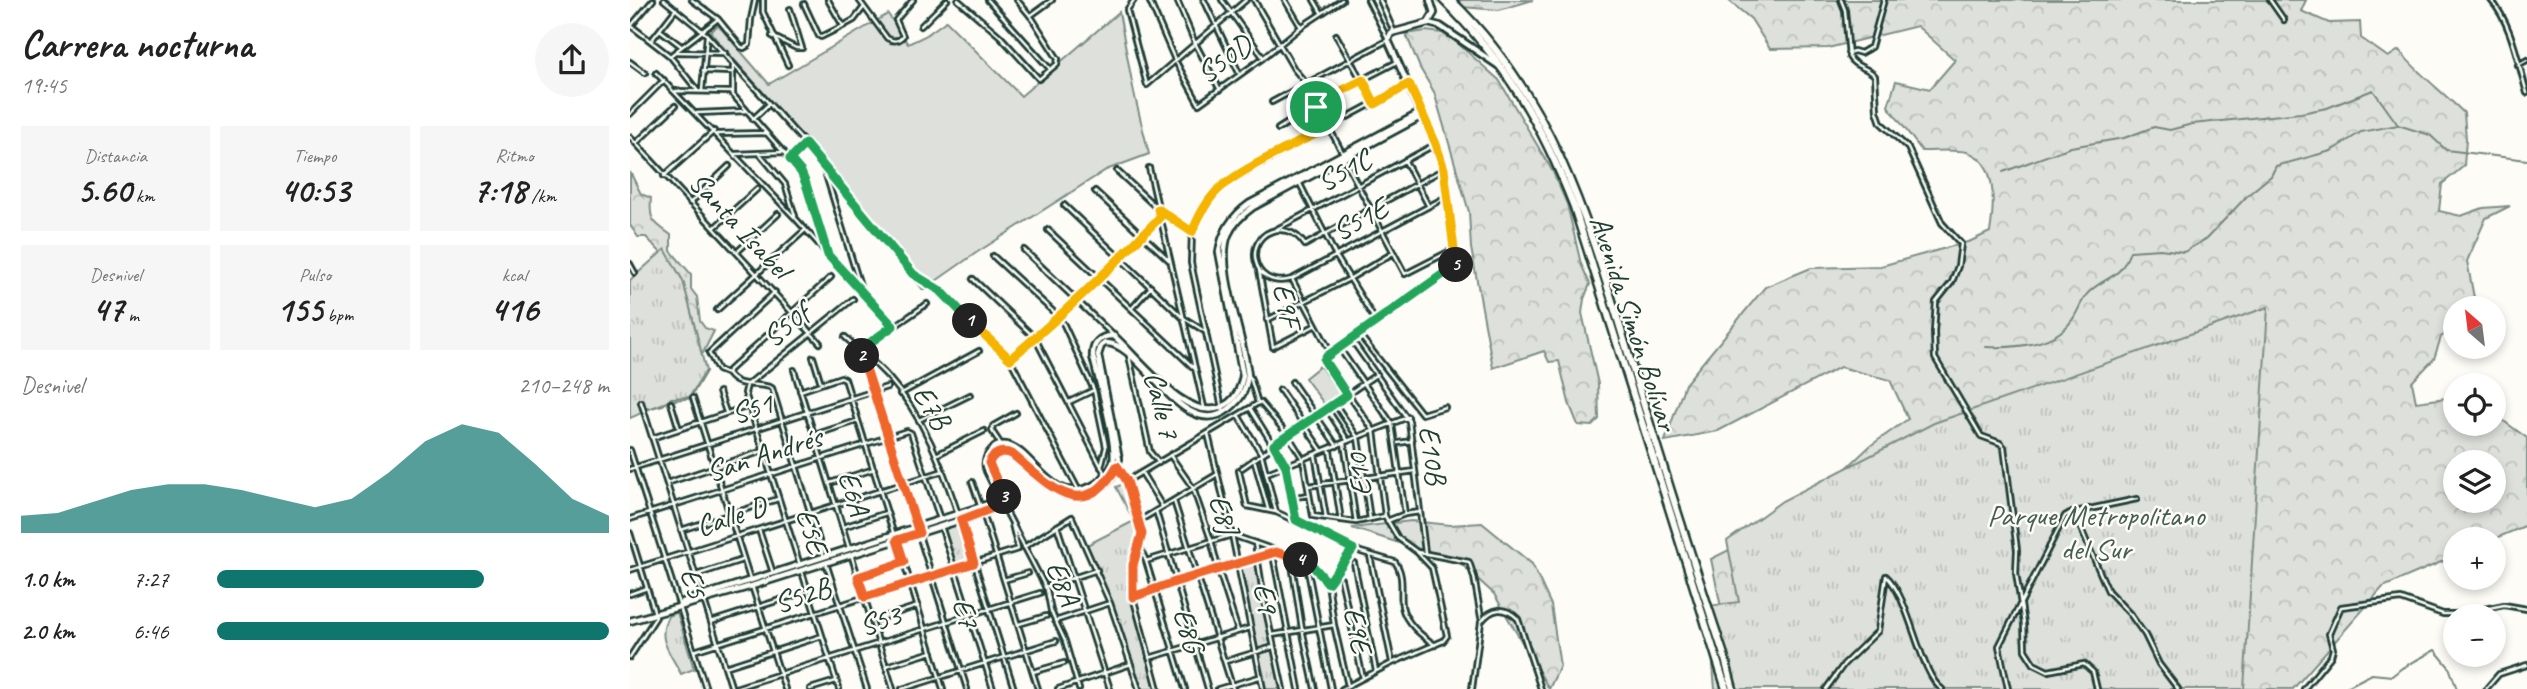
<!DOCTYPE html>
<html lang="es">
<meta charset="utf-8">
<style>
body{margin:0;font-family:Caveat,sans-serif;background:#f6f6f6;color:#222;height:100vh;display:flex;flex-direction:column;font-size:26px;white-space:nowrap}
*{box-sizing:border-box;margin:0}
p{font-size:23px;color:#767676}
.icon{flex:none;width:38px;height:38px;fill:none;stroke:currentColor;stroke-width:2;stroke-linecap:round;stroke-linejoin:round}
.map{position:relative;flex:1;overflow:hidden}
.sheet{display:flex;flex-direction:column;background:#fff;width:630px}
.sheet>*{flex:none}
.needle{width:46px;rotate:332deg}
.tools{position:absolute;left:1813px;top:296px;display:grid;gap:14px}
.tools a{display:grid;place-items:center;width:63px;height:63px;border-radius:50%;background:#fff;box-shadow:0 4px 10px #0003;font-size:35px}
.pin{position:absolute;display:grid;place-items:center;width:60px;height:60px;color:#fff;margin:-30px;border:4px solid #fff;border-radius:50%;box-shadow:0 2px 7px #0007}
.km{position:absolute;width:35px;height:35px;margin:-18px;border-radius:50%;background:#222;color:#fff;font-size:19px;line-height:35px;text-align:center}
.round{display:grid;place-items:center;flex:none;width:74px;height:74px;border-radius:37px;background:#f6f6f6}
.headline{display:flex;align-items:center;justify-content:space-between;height:119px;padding:0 21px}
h1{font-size:38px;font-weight:700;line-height:52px}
.metrics{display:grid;grid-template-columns:repeat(3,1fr);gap:10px;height:119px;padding:7px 21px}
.metrics div{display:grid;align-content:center;border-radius:0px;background:#f6f6f6;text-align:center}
.metrics b{font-size:35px;font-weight:700}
.metrics small{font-size:19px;font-weight:400}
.metrics p{font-size:19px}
.chart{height:196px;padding:14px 21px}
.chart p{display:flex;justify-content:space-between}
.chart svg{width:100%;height:126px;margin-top:7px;fill:#0f766e;opacity:.7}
ul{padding:0 21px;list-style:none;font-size:23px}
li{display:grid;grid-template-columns:112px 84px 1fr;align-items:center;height:52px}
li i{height:18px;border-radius:9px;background:#0f766e}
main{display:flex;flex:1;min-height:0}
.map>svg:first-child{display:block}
.grass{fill:#dde0db;stroke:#7e8e88;stroke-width:2}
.forest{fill:url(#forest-crowns);stroke:#7e8e88;stroke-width:2;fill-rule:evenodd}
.park{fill:url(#park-tufts);stroke:#7e8e88;stroke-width:2}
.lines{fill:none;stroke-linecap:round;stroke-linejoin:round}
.stream{stroke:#75877f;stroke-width:2}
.street-casing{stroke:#1f3d34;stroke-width:8}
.secondary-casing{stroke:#1f3d34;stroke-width:10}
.highway-casing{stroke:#1f3d34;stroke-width:11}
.street{stroke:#fdfcf7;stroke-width:2.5}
.secondary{stroke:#fdfcf7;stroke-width:4.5}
.highway{stroke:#fdfcf7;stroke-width:6}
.split-1-casing{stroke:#fff;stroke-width:14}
.split-2-casing{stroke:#fff;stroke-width:14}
.split-3-casing{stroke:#fff;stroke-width:14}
.split-4-casing{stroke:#fff;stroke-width:14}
.split-5-casing{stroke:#fff;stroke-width:14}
.split-6-casing{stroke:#fff;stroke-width:14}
.split-1{stroke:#f5b400;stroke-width:9}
.split-2{stroke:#22a559;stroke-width:9}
.split-3{stroke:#f0652b;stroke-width:9}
.split-4{stroke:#f0652b;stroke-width:9}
.split-5{stroke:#22a559;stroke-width:9}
.split-6{stroke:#f5b400;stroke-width:9}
.labels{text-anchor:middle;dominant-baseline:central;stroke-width:5;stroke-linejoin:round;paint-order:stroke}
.street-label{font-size:30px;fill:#1f3d34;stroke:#fdfcf7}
.park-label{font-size:30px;fill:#455e55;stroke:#fdfcf7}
</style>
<main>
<section class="sheet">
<div class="headline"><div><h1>Carrera nocturna</h1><p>19:45</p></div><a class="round"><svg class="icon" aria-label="share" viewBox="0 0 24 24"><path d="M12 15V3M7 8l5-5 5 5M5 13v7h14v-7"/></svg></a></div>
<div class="metrics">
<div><p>Distancia</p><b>5.60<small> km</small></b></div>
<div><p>Tiempo</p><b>40:53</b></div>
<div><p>Ritmo</p><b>7:18<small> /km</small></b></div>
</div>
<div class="metrics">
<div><p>Desnivel</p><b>47<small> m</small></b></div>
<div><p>Pulso</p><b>155<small> bpm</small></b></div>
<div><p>kcal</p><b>416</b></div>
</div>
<div class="chart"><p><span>Desnivel</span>210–248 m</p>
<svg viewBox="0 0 160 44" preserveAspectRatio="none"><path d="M0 44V38L10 37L20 33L30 29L40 27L50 27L60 29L70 32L80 35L90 32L100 23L110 12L120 6L130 9L140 20L150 32L160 38V44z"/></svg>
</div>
<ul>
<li><b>1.0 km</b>7:27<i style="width:68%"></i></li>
<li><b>2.0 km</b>6:46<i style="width:100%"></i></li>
</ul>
</section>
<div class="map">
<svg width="1897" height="689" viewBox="0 0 1897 689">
<defs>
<pattern id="forest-crowns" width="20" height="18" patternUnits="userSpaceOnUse" patternTransform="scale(1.75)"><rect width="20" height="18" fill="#dde0db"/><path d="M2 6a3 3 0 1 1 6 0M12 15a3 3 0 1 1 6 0" fill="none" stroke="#bdc1bd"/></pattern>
<pattern id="park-tufts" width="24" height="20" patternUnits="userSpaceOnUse" patternTransform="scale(1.75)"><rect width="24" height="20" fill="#dde0db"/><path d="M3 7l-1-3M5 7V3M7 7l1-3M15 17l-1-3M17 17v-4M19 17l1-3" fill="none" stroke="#bdc1bd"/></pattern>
</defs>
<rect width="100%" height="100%" fill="#fdfcf7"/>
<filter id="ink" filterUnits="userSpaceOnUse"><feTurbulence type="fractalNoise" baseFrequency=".0143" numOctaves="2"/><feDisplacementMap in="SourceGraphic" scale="14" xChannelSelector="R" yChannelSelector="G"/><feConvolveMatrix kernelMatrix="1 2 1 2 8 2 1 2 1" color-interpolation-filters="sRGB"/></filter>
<g filter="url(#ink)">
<path class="grass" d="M489 12 504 93 519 154 476 170 346 253 293 290 212 182 80 32 88 25 139 84 258 14 278 44 295 36 316 21 391 96Z
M690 366 710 393 695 405 675 378Z"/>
<path class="forest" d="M826 0H903L869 10 832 7Z
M1098 0H1676L1671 11 1699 23 1730 22 1731 38 1758 57 1769 50C1788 74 1812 91 1834 113L1836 139 1834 166 1812 184 1809 211 1831 216 1853 208 1880 206 1856 218 1837 261 1846 308H1825V327L1811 337 1804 359 1782 382 1786 402 1825 397V424H1864V414L1897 438V525L1864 539H1825V556L1753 587 1663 689H1108L1081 559 1135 532 1184 499 1240 446 1278 419 1260 380 1210 367 1088 431 1035 441 1055 384 1135 287 1181 268 1251 266 1341 241 1360 232C1364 207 1369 161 1337 152 1323 149 1306 151 1292 151L1258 106 1266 81 1300 89 1325 60 1287 26 1198 48 1140 49 1121 19ZM1825 462H1864V500H1825Z
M796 31 812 33 824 40 869 80 923 172 937 204 951 264 960 284 954 299 952 313 968 384 969 419 962 426 948 425 939 403 929 361 919 362 914 351 863 368 841 248 839 212 804 92 790 68 776 34Z
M0 172 11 194 21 198C19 221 23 222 41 235V251L61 274V289L67 297 70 321 75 328 84 331 72 355 53 281 35 250 32 254 16 237H8L0 225Z
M781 521 820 525 852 523 902 564 921 605 930 666 919 689 864 594 829 562 722 528Z"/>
<path class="park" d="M35 249 53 281 76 371 58 399C37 398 19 410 0 418V280Z
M1638 307 1614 689H1085L1078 606 1109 602 1097 541 1152 501 1304 423Z
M496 483 512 520V531L502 563 503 598 529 689H510L482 602 457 545 504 521 486 487Z
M331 521 343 562 325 568 312 527Z
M627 557 635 606 652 689H633L616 611 608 562Z
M47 612 64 669 51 674C40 652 26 640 38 616Z"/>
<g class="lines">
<path class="stream" d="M1373 172 1441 147 1494 138 1524 127 1540 130 1562 124 1671 113 1697 108 1743 90 1768 125 1800 135 1816 150 1897 160
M1356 347C1384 348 1425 346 1442 320 1449 311 1450 301 1459 292 1479 274 1490 280 1500 251L1530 249 1554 252 1576 239 1619 194 1641 176 1646 166 1701 151 1731 132 1768 125
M16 409 33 405 41 398 61 397 76 371
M1713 689 1742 674 1762 676 1772 668 1805 650 1819 667 1827 689"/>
<defs>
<path id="street" d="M34 0 77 35 192 162 232 292
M62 0 88 19 111 47 114 48 119 45 121 19 125 0
M133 0V12L158 65
M229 0 257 38C263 42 269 41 273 36L266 20 283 0
M328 0 370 36 409 79 427 64 428 59 402 18 387 0
M358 0 420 69
M504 0 497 10 517 85 616 0
M519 0 545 60 569 104 633 58 671 27 712 0
M547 0 565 43 590 90
M574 0 609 73
M592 0 633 57
M624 0 664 69 675 82 713 154
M655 0 671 27
M684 0 691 12
M750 0 764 32
M1211 0 1215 10 1219 57C1225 68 1237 66 1245 76L1247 111 1251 123 1278 148 1312 223 1331 244 1328 266 1322 282 1306 302 1304 332 1305 358 1351 436 1370 443 1374 447 1387 550 1386 573 1394 624 1395 650 1404 664 1418 671 1454 664 1463 672 1467 689
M1640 0 1654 20
M1861 0C1882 24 1888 63 1897 93
M174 4 189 36 191 37 213 26 198 0
M400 16 422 0
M0 25 40 56 67 90
M1 26 23 0
M213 26 224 20 234 7
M291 26 317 0
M30 30 51 46
M706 35 745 104
M142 36 166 48H172L160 9
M21 41 46 9
M46 52 95 53
M1218 53 1224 51 1231 53 1241 47 1254 0
M40 56 88 19
M0 62 15 73
M103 65V95L171 172 197 252
M1888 65 1897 60
M73 71 101 72
M26 73 165 218 263 326
M72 90 77 35
M46 91 102 92
M642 102 758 40 738 0
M67 113 116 111
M0 114 34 80
M123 119 138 105
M648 129 701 96 767 62
M87 134 136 133
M0 137 190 343
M6 143 45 106
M105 154 154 152
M130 154 155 184 165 216
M160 159 175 144
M714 159 775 274 822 250
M775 161 798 205
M192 162 283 274 315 295 380 359 449 491
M519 168 574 407
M814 169 675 245C668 235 660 229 647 230 612 235 620 291 662 279L818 196
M487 171 528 209 562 232
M34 176 84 131
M669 182 706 256 745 320
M465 191 540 261
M60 203 99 166
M434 205 552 317 576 332
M84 228 127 189
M418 230 564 368
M645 230 806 144
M394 250 484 336
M107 252 148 214
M363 256 429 317 434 325 464 390 476 447 471 467
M0 264 5 273
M629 270 643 347 686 325
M343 279 405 338 476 476
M662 279 701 353
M502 308 521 287
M87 310 175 230
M637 320 719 279 763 253
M728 333 792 414 815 407
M215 337C230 351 246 363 259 378 294 417 312 466 328 514
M721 339 779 421 795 552
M710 349 762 424 775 514
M499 356 520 452 529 463
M183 357 191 383
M380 359 429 317 530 217
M164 370 219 548
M98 374 88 370 79 353 145 292
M620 377 628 403
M662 382 707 446
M117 385 115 393 170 565
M117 385 223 299
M650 390 692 451
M170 391 211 377 215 379 264 535
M89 392 96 412
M270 394 349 351
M63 398 120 579
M11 402 72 595
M439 402 464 390
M41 403 49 429
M705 404 728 438 740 519
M620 408 656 466 666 519
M697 409 718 441
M595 411 592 408 561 263 562 232 574 206 585 192 600 180 779 84
M608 415 631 453 646 512
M289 420 340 395
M578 434 602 535 633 689
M184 435 227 421
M22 438 119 406
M714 443 726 522
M768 443 782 441
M372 446 362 431 363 426 386 413
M0 450 76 689
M700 451 711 520
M685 454 696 517
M306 455 354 431
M540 455 563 488 581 540 588 568 608 631
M624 459 638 509
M487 466 497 481 512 534 503 565V597L528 689
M612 468 747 374
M0 469 257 387
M609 471 617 506 646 512 731 552 765 562C775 575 770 592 772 606 775 623 792 636 805 645
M512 473 532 506
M637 473 778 417
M497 481 630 402 658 435 673 459 683 516 726 522 755 516
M342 482 350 505
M37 483 133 451
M200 483 244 469
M678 486 785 471
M665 497 679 495
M369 498 417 590 421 611 435 641 449 689
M544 501 603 689
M526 511 578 689
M1445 512 1507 499
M353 513 408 689
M0 519 277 431 281 433 310 519
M331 520 384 689
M509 521 586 475
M757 521 775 514 790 512
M286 526 230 350 297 304
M311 526 363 689
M427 526 480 689
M213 527 256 513
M51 530 148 499
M129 530 143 573
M0 533 26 617 0 657
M289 535 337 689
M602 535 676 561 683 565 698 583
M267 540 313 689
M625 543 635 606 653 689
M509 545 516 561 555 689
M394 547 442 517 480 603 509 689
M787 552 839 562 844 577 851 617
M221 554 263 689
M643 555 669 689
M740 556 762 662
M194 557 142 388C128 381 109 390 98 374L99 370 201 277
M661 558 672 629 685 689
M516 561 602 535
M676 561 701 689
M196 563 237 689
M724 563 746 671
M0 570 313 471
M172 572 209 689
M66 575 112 560
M228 577 274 562
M711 579 733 678
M374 580 398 573
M698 583 704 625 718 686
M698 583 723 549
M122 586 155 689
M415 587 467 570
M0 594 17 588
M503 597 545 582 646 552
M74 600 102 689
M242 621 288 606
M425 621 480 603
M81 622 178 591
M389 624 416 616
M642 635 704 625
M64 651 388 549 382 524
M519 658 620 628
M596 661 643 647
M256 666 302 652
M95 667 192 636
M403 672 434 663
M102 689 410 593
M180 689 206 681
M272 689 426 641
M428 689 501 664
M588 689 629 677
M712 689 762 663 813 641 817 636 802 568 787 552 768 538 755 516 744 431 694 360 696 357 827 265C820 242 822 218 818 194 814 166 805 143 792 117
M842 689 851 622C862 607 875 606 888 619L911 689
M1196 689 1214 664 1248 631 1256 576C1280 597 1290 675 1312 689
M1378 689 1369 646 1435 516 1440 513 1445 515 1478 591 1500 614 1515 635 1529 664 1548 689
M1674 689 1701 656 1703 649 1699 634 1711 607 1771 599 1813 614H1830L1874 605 1897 609
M1856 689 1869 674 1897 665"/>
<path id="secondary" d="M798 23 804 13 800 0
M50 605 53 602 362 503 369 495C365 487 361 479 357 471 352 460 362 443 376 445 404 450 419 507 462 486 471 482 480 472 483 463 488 446 468 378 463 357 462 344 470 335 484 336 509 358 561 430 597 404 608 396 610 388 613 376L589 252C592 231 602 216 619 204L790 113
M0 621 122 586 353 513 368 506 374 499 359 463C363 453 372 450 382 454L417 484 436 495 453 496 469 489 481 478 489 459 468 355 471 346 475 343C511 340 553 447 600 408 612 398 615 391 618 376 615 339 585 268 598 235 603 223 612 215 623 207L792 116 758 40 761 33 798 23 810 26 869 66"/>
<path id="highway" d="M813 0C876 62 912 125 944 207L1096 689
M821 0C934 108 965 249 1010 392 1037 480 1065 568 1094 655L1103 689"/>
</defs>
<use href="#street" class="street-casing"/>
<use href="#secondary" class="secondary-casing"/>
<use href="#highway" class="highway-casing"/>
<use href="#street" class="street"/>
<use href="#secondary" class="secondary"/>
<use href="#highway" class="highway"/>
</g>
</g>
<g class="lines" filter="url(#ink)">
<defs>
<path id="split-1" d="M340 321 380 359C433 315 482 267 530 217L528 209 562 232C568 219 574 205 584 194 604 171 668 143 698 128L686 107"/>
<path id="split-2" d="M232 356 230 350 263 326 198 255 176 184 171 172 160 159 175 144 283 274 311 291 340 321"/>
<path id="split-3" d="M232 356 289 533 267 540 274 562 228 577 235 597 344 563 331 520 368 506 374 497"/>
<path id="split-4" d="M374 497 359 463C363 453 372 450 382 454 417 483 453 526 487 466L497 481 512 534 503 565V597L545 582 646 552 671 560"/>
<path id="split-5" d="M671 560 682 565 698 583 723 549 666 520 656 466 644 445 717 395 694 360 696 357 826 265"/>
<path id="split-6" d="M686 107 701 96 733 80 745 104 779 84 806 144 814 169 826 265"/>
</defs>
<use href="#split-1" class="split-1-casing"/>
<use href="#split-2" class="split-2-casing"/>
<use href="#split-3" class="split-3-casing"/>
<use href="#split-4" class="split-4-casing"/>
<use href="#split-5" class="split-5-casing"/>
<use href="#split-6" class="split-6-casing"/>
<use href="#split-1" class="split-1"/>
<use href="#split-2" class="split-2"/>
<use href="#split-3" class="split-3"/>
<use href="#split-4" class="split-4"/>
<use href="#split-5" class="split-5"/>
<use href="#split-6" class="split-6"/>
</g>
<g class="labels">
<g class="street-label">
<text transform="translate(594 59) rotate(-36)">S50D</text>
<text transform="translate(714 170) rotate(-28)">S51C</text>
<text transform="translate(730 219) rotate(-28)">S51E</text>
<text transform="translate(110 225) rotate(47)">Santa Isabel</text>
<text transform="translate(657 305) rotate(79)">E9F</text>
<text transform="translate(1004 323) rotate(72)">Avenida Simón Bolívar</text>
<text transform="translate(156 325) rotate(-39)">S50f</text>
<text transform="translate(532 405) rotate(76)">Calle 7</text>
<text transform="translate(302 407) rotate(58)">E7B</text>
<text transform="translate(122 408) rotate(-17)">S51</text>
<text transform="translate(134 454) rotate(-18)">San Andrés</text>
<text transform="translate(803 455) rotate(82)">E10B</text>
<text transform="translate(729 475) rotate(-97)">E10</text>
<text transform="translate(224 493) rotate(73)">E6A</text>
<text transform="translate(594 514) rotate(72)">E8J</text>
<text transform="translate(101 516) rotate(-18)">Calle D</text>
<text transform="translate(182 531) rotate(73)">E5E</text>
<text transform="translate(64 583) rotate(72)">E5</text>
<text transform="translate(433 583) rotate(68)">E8A</text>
<text transform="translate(172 595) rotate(-18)">S52B</text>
<text transform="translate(636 598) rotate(79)">E9</text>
<text transform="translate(336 613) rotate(73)">E7</text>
<text transform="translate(250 620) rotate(-18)">S53</text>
<text transform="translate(559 630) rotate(73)">E8G</text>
<text transform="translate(728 630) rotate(79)">E9E</text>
</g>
<g class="park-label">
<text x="1466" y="515">Parque Metropolitano<tspan x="1466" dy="34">del Sur</tspan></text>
</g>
</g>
</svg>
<div class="tools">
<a><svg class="needle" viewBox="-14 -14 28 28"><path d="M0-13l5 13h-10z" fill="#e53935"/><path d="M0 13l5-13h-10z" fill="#767676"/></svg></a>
<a><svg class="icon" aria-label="locate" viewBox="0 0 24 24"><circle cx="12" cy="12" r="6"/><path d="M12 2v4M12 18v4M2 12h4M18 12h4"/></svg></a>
<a><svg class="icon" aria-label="layers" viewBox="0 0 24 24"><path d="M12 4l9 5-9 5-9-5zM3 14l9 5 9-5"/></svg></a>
<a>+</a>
<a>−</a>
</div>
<div class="pin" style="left:686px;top:107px;background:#1e9e55"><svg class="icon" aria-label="arrive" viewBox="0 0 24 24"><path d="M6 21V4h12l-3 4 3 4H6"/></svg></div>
<b class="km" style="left:340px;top:321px">1</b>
<b class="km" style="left:232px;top:356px">2</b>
<b class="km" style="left:374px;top:497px">3</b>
<b class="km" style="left:671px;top:560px">4</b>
<b class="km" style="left:826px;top:265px">5</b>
</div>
</main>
